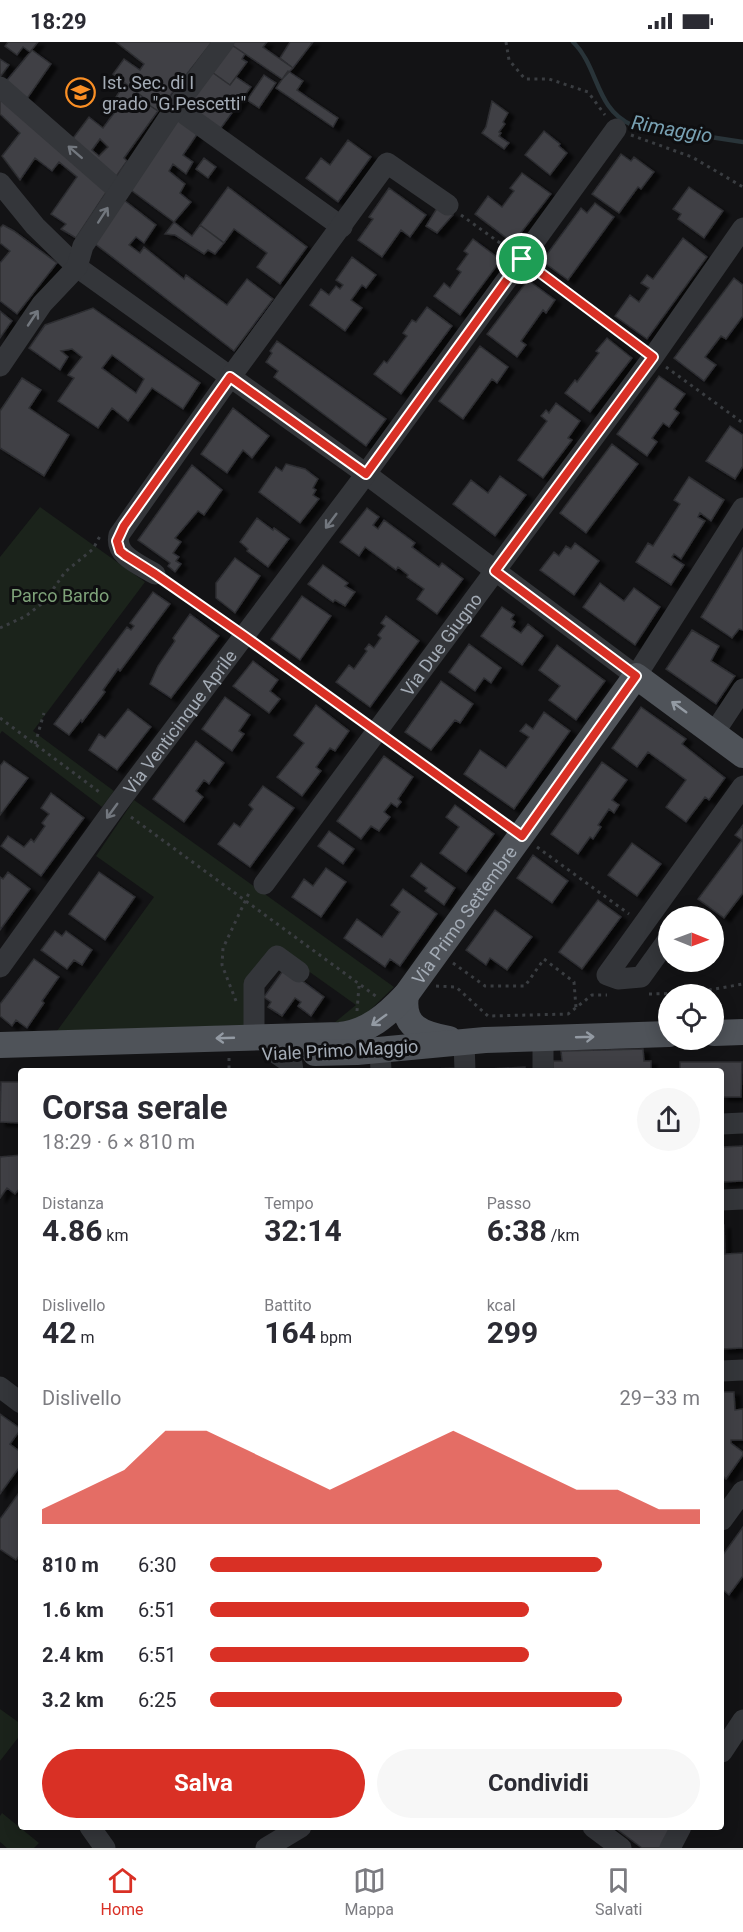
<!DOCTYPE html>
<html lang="it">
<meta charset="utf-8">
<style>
body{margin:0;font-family:Roboto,sans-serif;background:#f7f7f7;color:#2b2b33;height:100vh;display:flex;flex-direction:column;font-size:22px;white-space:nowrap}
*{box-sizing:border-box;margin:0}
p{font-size:20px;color:#7c7c81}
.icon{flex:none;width:33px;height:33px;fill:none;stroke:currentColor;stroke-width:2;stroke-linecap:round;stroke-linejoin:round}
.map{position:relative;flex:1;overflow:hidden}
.details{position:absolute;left:18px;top:1026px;width:706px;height:762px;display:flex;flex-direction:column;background:#fff;border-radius:6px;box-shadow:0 3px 15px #0003}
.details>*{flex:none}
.needle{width:39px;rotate:91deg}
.tools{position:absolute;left:658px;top:864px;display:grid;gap:12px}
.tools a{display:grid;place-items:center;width:66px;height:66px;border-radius:50%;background:#fff;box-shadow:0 3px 15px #0003;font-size:30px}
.pin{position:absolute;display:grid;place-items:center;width:51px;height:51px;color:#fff;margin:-26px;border:3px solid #fff;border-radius:50%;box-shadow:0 2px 6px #0007}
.round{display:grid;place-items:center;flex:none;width:63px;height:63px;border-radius:32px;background:#f7f7f7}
.head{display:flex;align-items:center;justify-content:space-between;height:102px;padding:0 24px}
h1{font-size:33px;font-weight:700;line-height:45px}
.stats{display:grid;grid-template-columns:repeat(3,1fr);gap:9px;height:102px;padding:6px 24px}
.stats div{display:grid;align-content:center}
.stats b{font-size:30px;font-weight:700}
.stats small{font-size:16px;font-weight:400}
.stats p{font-size:16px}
.chart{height:168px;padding:12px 24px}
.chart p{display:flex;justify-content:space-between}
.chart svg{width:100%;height:108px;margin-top:6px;fill:#d93025;opacity:.7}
.button{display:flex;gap:12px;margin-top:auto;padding:12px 24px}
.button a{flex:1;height:69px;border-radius:36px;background:#d93025;color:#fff;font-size:24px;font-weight:700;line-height:69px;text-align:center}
.button a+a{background:#f7f7f7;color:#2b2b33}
ul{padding:0 24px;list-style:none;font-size:20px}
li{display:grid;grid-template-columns:96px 72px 1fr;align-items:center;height:45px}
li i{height:15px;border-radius:8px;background:#d93025}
.status{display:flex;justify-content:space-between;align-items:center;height:42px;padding:0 30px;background:#fff;direction:ltr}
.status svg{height:16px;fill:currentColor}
.tab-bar{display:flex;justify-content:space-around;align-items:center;height:84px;border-top:2px solid #e1e1e2;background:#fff;font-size:16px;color:#7c7c81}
.tab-bar a{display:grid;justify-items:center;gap:3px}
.tab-bar .current{color:#d93025}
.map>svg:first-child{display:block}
.green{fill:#1b231b}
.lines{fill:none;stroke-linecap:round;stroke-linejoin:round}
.stream{stroke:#293439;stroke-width:4.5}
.building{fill:#3f4145;stroke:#2d2d31;stroke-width:1.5;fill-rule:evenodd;filter:url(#shadow)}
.path{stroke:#3a3d41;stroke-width:3;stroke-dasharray:3 4.5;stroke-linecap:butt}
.minor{stroke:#34363a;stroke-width:21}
.major{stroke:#4f5359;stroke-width:26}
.oneway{stroke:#72777e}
.oneway2{stroke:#939aa3}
.route-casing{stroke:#fff;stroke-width:12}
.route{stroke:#d93025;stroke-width:8}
.labels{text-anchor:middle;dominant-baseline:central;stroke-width:6;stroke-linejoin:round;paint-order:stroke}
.poi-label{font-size:18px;fill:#a4acb6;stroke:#0e0e10;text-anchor:start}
.park-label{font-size:18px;fill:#7ea279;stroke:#0e0e10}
.street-label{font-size:18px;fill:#a4acb6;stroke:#0e0e10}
.water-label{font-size:20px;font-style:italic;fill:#78a1b3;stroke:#0e0e10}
</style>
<div class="status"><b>18:29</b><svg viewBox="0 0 49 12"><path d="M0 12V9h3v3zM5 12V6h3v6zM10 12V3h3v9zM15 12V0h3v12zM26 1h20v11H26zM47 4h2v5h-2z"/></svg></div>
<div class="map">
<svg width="743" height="1806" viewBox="0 0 743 1806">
<defs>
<filter id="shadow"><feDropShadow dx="6" dy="4" stdDeviation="1.5" flood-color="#0009"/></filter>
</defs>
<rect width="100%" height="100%" fill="#131315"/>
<path class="green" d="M40 465 145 540 33 689 114 749 102 765 2 689 0 692V515Z
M134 758 394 945 368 970 357 977 334 981 356 963 276 906 248 983 57 989 154 855 96 814Z
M0 1667 21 1682V1692L0 1719Z
M2 1771 39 1801 34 1806H7L0 1800V1774Z"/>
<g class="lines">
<path class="stream" d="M573 0C599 25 595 67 632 83L743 100"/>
</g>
<path class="building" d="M8 0H38L30 10 23 5 17 13 5 4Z
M116 0H212L158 69 146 61 148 59 113 32 124 17 140 28 144 22Z
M234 0H267L263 5 293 26 282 37 232 3Z
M290 0H313L293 26 280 16Z
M232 3 245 12 242 17 247 20 230 43 212 30Z
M32 8 51 22 24 61 3 43Z
M0 17 9 23 0 35Z
M288 29 303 39 297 48 338 76 333 85 276 46Z
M212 30 230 43 236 35 251 45 218 90 186 66Z
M264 33 276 41 259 66 247 58Z
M125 41 148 59 146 61 158 69 124 116 127 119 115 136 71 99 89 75 103 86 114 71 109 66ZM100 97 108 105 99 114 92 108Z
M0 50 109 146 76 196 61 187 66 182 51 172 77 135 59 120 52 129 35 116 20 138 2 114 20 91 0 72Z
M492 59 508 71 503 80 505 82 499 90 501 91 499 94 509 101 504 107 482 91 486 85Z
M179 76 198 91 183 113 193 120 186 132 173 122 169 129 185 142 180 151 191 160 174 180 131 148Z
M544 89 560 102 559 104 567 111 550 133 525 113Z
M348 98 371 115 338 160 306 136 321 116 330 123Z
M621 112 631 119 634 115 654 130 641 147 638 145 619 171 592 152Z
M204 116 216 125 208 136 196 127Z
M522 131 551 152 513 201 475 172 488 154 502 165 514 149 510 146Z
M228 145 307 205 280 242 257 225 267 211 234 187 224 201 200 183Z
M689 145 723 169 704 196 678 177 681 172 673 167Z
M389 146 426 173 410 195 401 188 382 215 358 198 373 177 369 175Z
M124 158 156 183 144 201 136 195 129 203 140 211 144 205 184 237 186 233 227 263 247 237 273 257 234 309 94 201Z
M595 161 614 175 568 238 542 219 581 166 587 171Z
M439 163 453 173 437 191 426 184Z
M174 180 192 194 200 183 224 201 215 212 208 208 204 212 175 193 165 192Z
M3 183 14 189 57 221 17 272 0 259V221L10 209 0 201V186Z
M683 196 707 215 647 297 615 274 630 253 639 260 649 246 641 241 647 233 653 237Z
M473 197 501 218 460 273 434 254 444 241 450 246 461 230 457 227 468 212 464 209Z
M352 215 376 233 366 246 362 243 351 258 362 266 345 289 310 263 321 247 329 253 336 244 340 247 343 243 336 238Z
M734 236 743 243V274L726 297 721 294 705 315 716 323 704 339 674 316Z
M528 238 555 258 546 271 543 268 521 299 526 303 517 315 487 292Z
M427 265 452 284 401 352 374 332 384 319 387 321 407 294 403 291 412 278 416 280Z
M93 266 200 341 183 367 152 346 128 379 112 366 98 386 58 359 74 336 68 333 82 315 72 307 61 309 68 315 60 328 29 306 45 283ZM112 313 144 337 136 351 102 326Z
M0 269 12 279 0 296Z
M607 296 632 316 590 370 565 351 575 338 577 340 599 311 596 309Z
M277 299 386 377 366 404 274 335 278 329 266 320 272 311 270 309Z
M480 304 508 325 497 341 492 337 463 377 439 359Z
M659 334 685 352 674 367 679 371 669 385 663 381 652 396 657 400 647 414 617 392Z
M22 336 41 348 29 366 69 393 44 434 0 406V369Z
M556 361 580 379 568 396 572 398 543 436 518 418 547 379 541 374 546 368 549 371Z
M233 366 269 394 252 416 243 408 227 431 201 412Z
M730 384 743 393V424L735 437 706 419Z
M612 402 638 422 586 491 560 471Z
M286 422 305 427 318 437 313 446 316 448 313 453 319 457 300 481 259 450 276 425 282 429Z
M192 423 222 448 204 473 198 469 175 496 181 500 173 511 179 515 176 519 181 522 175 530 168 524 170 521 138 498Z
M500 434 526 453 495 494 453 462 471 438 488 451Z
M689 435 724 458 711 479 700 471 698 475 705 479 681 517 674 512 672 515 684 523 671 543 636 520 648 501 653 504 680 462 674 458Z
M367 466 379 475 373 483 378 487 384 478 415 501 412 505 439 525 442 521 463 537 437 572 417 557 424 547 407 535 408 533 398 525 396 528 365 505 359 514 340 500Z
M257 476 273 488 274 486 289 497 268 525 247 509 248 507 240 500Z
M575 501 599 519 574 553 540 528 554 510 559 514 566 504 571 507Z
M743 506V588L739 587 732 596 701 575Z
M235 516 260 534 235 571 216 556V541Z
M323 523 348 541 345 544 355 550 345 564 335 558 333 560 308 542Z
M600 541 624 559 634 546 660 565 635 603 583 565Z
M153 550 170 562 120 629 118 627 103 648 105 650 82 680 81 678 69 693 54 682 127 585 131 588 134 584 130 581Z
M302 554 331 574 300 618 271 597Z
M502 565 514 573 511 577 515 580 512 585 521 591 528 582 543 594 522 623 481 594Z
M190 572 219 594 171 656 150 642 158 624 175 599 173 596Z
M386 574 419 599 370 665 336 640 349 623 354 627 367 609 365 607 369 602 374 606 381 596 378 593 385 584 381 581Z
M692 588 719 604 711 619 735 634 716 662 666 627Z
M469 602 501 626 491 641 484 636 475 649 449 630Z
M557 603 605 639 576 678 549 658 560 644 539 628Z
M253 619 278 638 270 649 280 657 269 671 233 644Z
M441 639 473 662 460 681 455 678 431 708 405 690Z
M225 655 250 673 239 689 244 692 232 709 202 687Z
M316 663 349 689 335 709 330 706 316 725 321 729 302 754 277 735 304 701 294 693Z
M641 665 686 697 682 702 725 736 709 758 705 755 686 780 666 765 686 738 648 710 637 725 612 706Z
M128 667 151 685 117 728 89 708 99 692 105 696Z
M544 670 570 689 514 767 464 732 480 708 506 726 529 695 520 689 526 682 533 687Z
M196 699 224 721 209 742 204 738 196 749 203 755 184 780 153 757Z
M384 714 413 735 398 757 401 760 397 765 391 761 384 770 390 775 379 789 371 784 361 797 337 779Z
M4 719 28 736 0 773V724Z
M602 720 627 738 612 758 619 763 614 771 609 767 598 783 601 785 593 797 590 795 578 812 551 792Z
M263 744 294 766 250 825 218 802 234 781 240 785 253 767 249 763Z
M51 751 84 776 41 834 1 804 8 794 24 805 31 797 34 800 45 784 42 781 49 772 41 766Z
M455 763 494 792 466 830 440 811 459 785 446 775Z
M743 783V851L724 876 698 857 742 798 735 793Z
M329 789 354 807 343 822 318 804Z
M632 801 661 822 637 854 608 833Z
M533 813 568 839 552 861 517 836Z
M421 821 455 846 444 863 425 849 427 846 411 834Z
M326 826 346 840 321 875 292 855 304 837 313 844Z
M8 830 30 847 0 888V835L3 837Z
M99 830 135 855 105 898 69 872Z
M403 847 437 872 400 924 390 917 385 925 344 896 357 877 382 895 400 870 391 863Z
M598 858 621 875 582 927 559 910Z
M495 868 532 895 507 928 490 916 486 923 466 908Z
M55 889 62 894 66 889 92 908 82 923 74 918 67 927 41 908Z
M34 917 59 935 42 959 44 961 27 986 16 978 12 984 0 974V962Z
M285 926 324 955 311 974 298 964 301 960 295 956 282 974 268 965 271 960 264 955Z
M643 1007 644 1019H651V1029H553V1019H562L561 1009Z
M680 1020H742L741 1055H722V1029H680Z
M525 1025V1029H473V1028Z
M460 1026V1029H401V1028Z
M1 1040H21V1081L0 1080Z
M743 1104V1139L722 1140V1105Z
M21 1113V1145L15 1152 7 1146 0 1156V1115Z
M722 1183H724L725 1212 743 1211V1306L722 1307Z
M722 1350H734L735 1368 743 1367V1398H731V1401L743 1410V1413L726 1437 722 1433Z
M0 1372 21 1387 10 1402 18 1408 21 1404V1423L0 1452Z
M21 1448V1511L16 1518 0 1507V1477Z
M743 1485V1534L729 1553 722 1547V1514Z
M614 1785H649L651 1787 652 1785H676L662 1806H642Z"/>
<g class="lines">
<path class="path" d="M506 0 509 18 525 37H549L588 50 605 73
M631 93 692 115 743 145
M461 173 507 206
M536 228 639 305
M666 325 743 381
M169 541 230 584
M0 586 26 574 45 559 65 530 93 507 100 494
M258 604 362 678
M0 676 102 752
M392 700 505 782
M35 702 44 671
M131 775 377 955
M537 805 629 872
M453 921 485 944H525L544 917 574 940 576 966
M436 944 456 945 488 974 568 972 592 953H607
M649 952 692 951 743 942
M236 959 222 923 223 906 249 851
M357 969 359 944
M229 1016V1029"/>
<g class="minor">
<path d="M0 45 119 149"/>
<path d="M186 73 342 185"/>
<path d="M0 141 35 184 77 225 366 432 636 634 743 466"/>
<path d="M0 324 42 262 77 225 83 204 175 66 224 0"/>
<path d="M155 532C141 523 114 514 119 493L221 348 387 121 448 163"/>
<path d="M714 691 743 647"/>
<path id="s1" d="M264 842 653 315 743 186"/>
<path d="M669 896 641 935 618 937 607 933 743 744"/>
<path id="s2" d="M0 925 116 764 357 444 616 87"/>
<path d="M254 995V942L277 914 299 930"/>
<path d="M543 996V1029"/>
<path d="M464 1000 465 1029"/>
<path d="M380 1008 381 1029"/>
<path d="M277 1012 292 1022 293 1029"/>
<path d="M722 1082 743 1081"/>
<path d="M722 1158 743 1157"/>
<path d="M722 1329 743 1328"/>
<path d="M0 1345 21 1361"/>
<path d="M722 1478 743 1449"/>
<path d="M722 1710 743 1678"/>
<path d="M90 1785 105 1806"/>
<path d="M593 1785 621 1806"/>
<path d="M266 1806 301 1785"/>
<path d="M670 1806 681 1785"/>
</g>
<g class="major">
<path d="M406 953C401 985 422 992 449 997"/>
<path d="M714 991 743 990"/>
<path id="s3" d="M0 1003 340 993C368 990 387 973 406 953L636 634 743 713"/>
<path d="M315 1011 357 1010 485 998 669 992"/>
</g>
</g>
<defs><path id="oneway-shaft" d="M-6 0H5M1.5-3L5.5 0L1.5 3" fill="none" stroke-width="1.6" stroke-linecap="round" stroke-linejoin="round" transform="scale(1.5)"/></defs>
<g class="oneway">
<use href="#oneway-shaft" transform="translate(75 110) rotate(-139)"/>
<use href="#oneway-shaft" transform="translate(103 173) rotate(-57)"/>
<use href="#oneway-shaft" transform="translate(33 276) rotate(-56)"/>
<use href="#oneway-shaft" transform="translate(331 479) rotate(127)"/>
<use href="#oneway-shaft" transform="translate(112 769) rotate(126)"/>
</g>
<g class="oneway2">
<use href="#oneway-shaft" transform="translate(679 665) rotate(-144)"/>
<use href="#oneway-shaft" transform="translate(379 978) rotate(144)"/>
<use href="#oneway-shaft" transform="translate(585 995) rotate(-2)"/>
<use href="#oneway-shaft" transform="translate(225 996) rotate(178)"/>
</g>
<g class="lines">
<defs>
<path id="route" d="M522 217 653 315 495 529 636 634 522 794 244 594 155 532 125 513 120 509 117 499 124 484 230 335 366 432Z"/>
</defs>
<use href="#route" class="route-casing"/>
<use href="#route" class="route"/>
</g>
<defs>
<symbol id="school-ring" viewBox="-11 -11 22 22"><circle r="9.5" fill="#0e0e10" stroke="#fa8f25" stroke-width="1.5"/><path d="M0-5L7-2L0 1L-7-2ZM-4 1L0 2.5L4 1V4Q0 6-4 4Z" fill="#fa8f25"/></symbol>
</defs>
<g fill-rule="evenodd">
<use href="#school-ring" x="64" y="34" width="33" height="33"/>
</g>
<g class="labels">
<g class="poi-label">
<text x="102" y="40">Ist. Sec. di I<tspan x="102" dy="21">grado "G.Pescetti"</tspan></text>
</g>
<g class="park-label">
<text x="60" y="553">Parco Bardo</text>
</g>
<g class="street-label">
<text stroke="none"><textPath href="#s1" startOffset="298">Via Due Giugno</textPath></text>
<text stroke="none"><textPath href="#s2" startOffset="304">Via Venticinque Aprile</textPath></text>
<text stroke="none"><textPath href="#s3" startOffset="518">Via Primo Settembre</textPath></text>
<text transform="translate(340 1008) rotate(-3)">Viale Primo Maggio</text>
</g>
<g class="water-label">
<text transform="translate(672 87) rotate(10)">Rimaggio</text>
</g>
</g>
</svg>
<div class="tools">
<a><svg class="needle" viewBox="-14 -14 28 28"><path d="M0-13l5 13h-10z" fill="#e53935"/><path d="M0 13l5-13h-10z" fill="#7c7c81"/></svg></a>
<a><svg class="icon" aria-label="locate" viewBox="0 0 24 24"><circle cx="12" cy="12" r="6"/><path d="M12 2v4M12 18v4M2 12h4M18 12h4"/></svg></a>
</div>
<div class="pin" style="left:522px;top:217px;background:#1e9e55"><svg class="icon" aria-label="arrive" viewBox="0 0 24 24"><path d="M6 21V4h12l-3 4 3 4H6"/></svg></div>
<section class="details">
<div class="head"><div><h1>Corsa serale</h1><p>18:29 · 6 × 810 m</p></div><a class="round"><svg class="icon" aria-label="share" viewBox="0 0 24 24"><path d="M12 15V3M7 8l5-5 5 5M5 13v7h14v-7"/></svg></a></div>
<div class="stats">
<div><p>Distanza</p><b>4.86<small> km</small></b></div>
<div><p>Tempo</p><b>32:14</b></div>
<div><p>Passo</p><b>6:38<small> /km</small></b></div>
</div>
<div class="stats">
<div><p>Dislivello</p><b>42<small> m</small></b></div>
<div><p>Battito</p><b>164<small> bpm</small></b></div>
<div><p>kcal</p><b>299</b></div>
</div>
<div class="chart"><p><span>Dislivello</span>29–33 m</p>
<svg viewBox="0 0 160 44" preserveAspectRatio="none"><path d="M0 44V38L10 30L20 22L30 6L40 6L50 14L60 22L70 30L80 22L90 14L100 6L110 14L120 22L130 30L140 30L150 38L160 38V44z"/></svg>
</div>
<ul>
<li><b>810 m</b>6:30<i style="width:80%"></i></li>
<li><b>1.6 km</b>6:51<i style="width:65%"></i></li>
<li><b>2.4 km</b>6:51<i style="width:65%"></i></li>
<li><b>3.2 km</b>6:25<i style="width:84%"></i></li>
</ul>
<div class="button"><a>Salva</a><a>Condividi</a></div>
</section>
</div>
<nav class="tab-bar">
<a class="current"><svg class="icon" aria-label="home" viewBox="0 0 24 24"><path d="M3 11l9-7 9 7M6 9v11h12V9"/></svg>Home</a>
<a><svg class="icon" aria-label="map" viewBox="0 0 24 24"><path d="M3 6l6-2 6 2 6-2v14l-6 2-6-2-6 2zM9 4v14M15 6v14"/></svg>Mappa</a>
<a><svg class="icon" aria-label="saved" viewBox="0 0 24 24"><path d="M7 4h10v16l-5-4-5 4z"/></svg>Salvati</a>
</nav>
